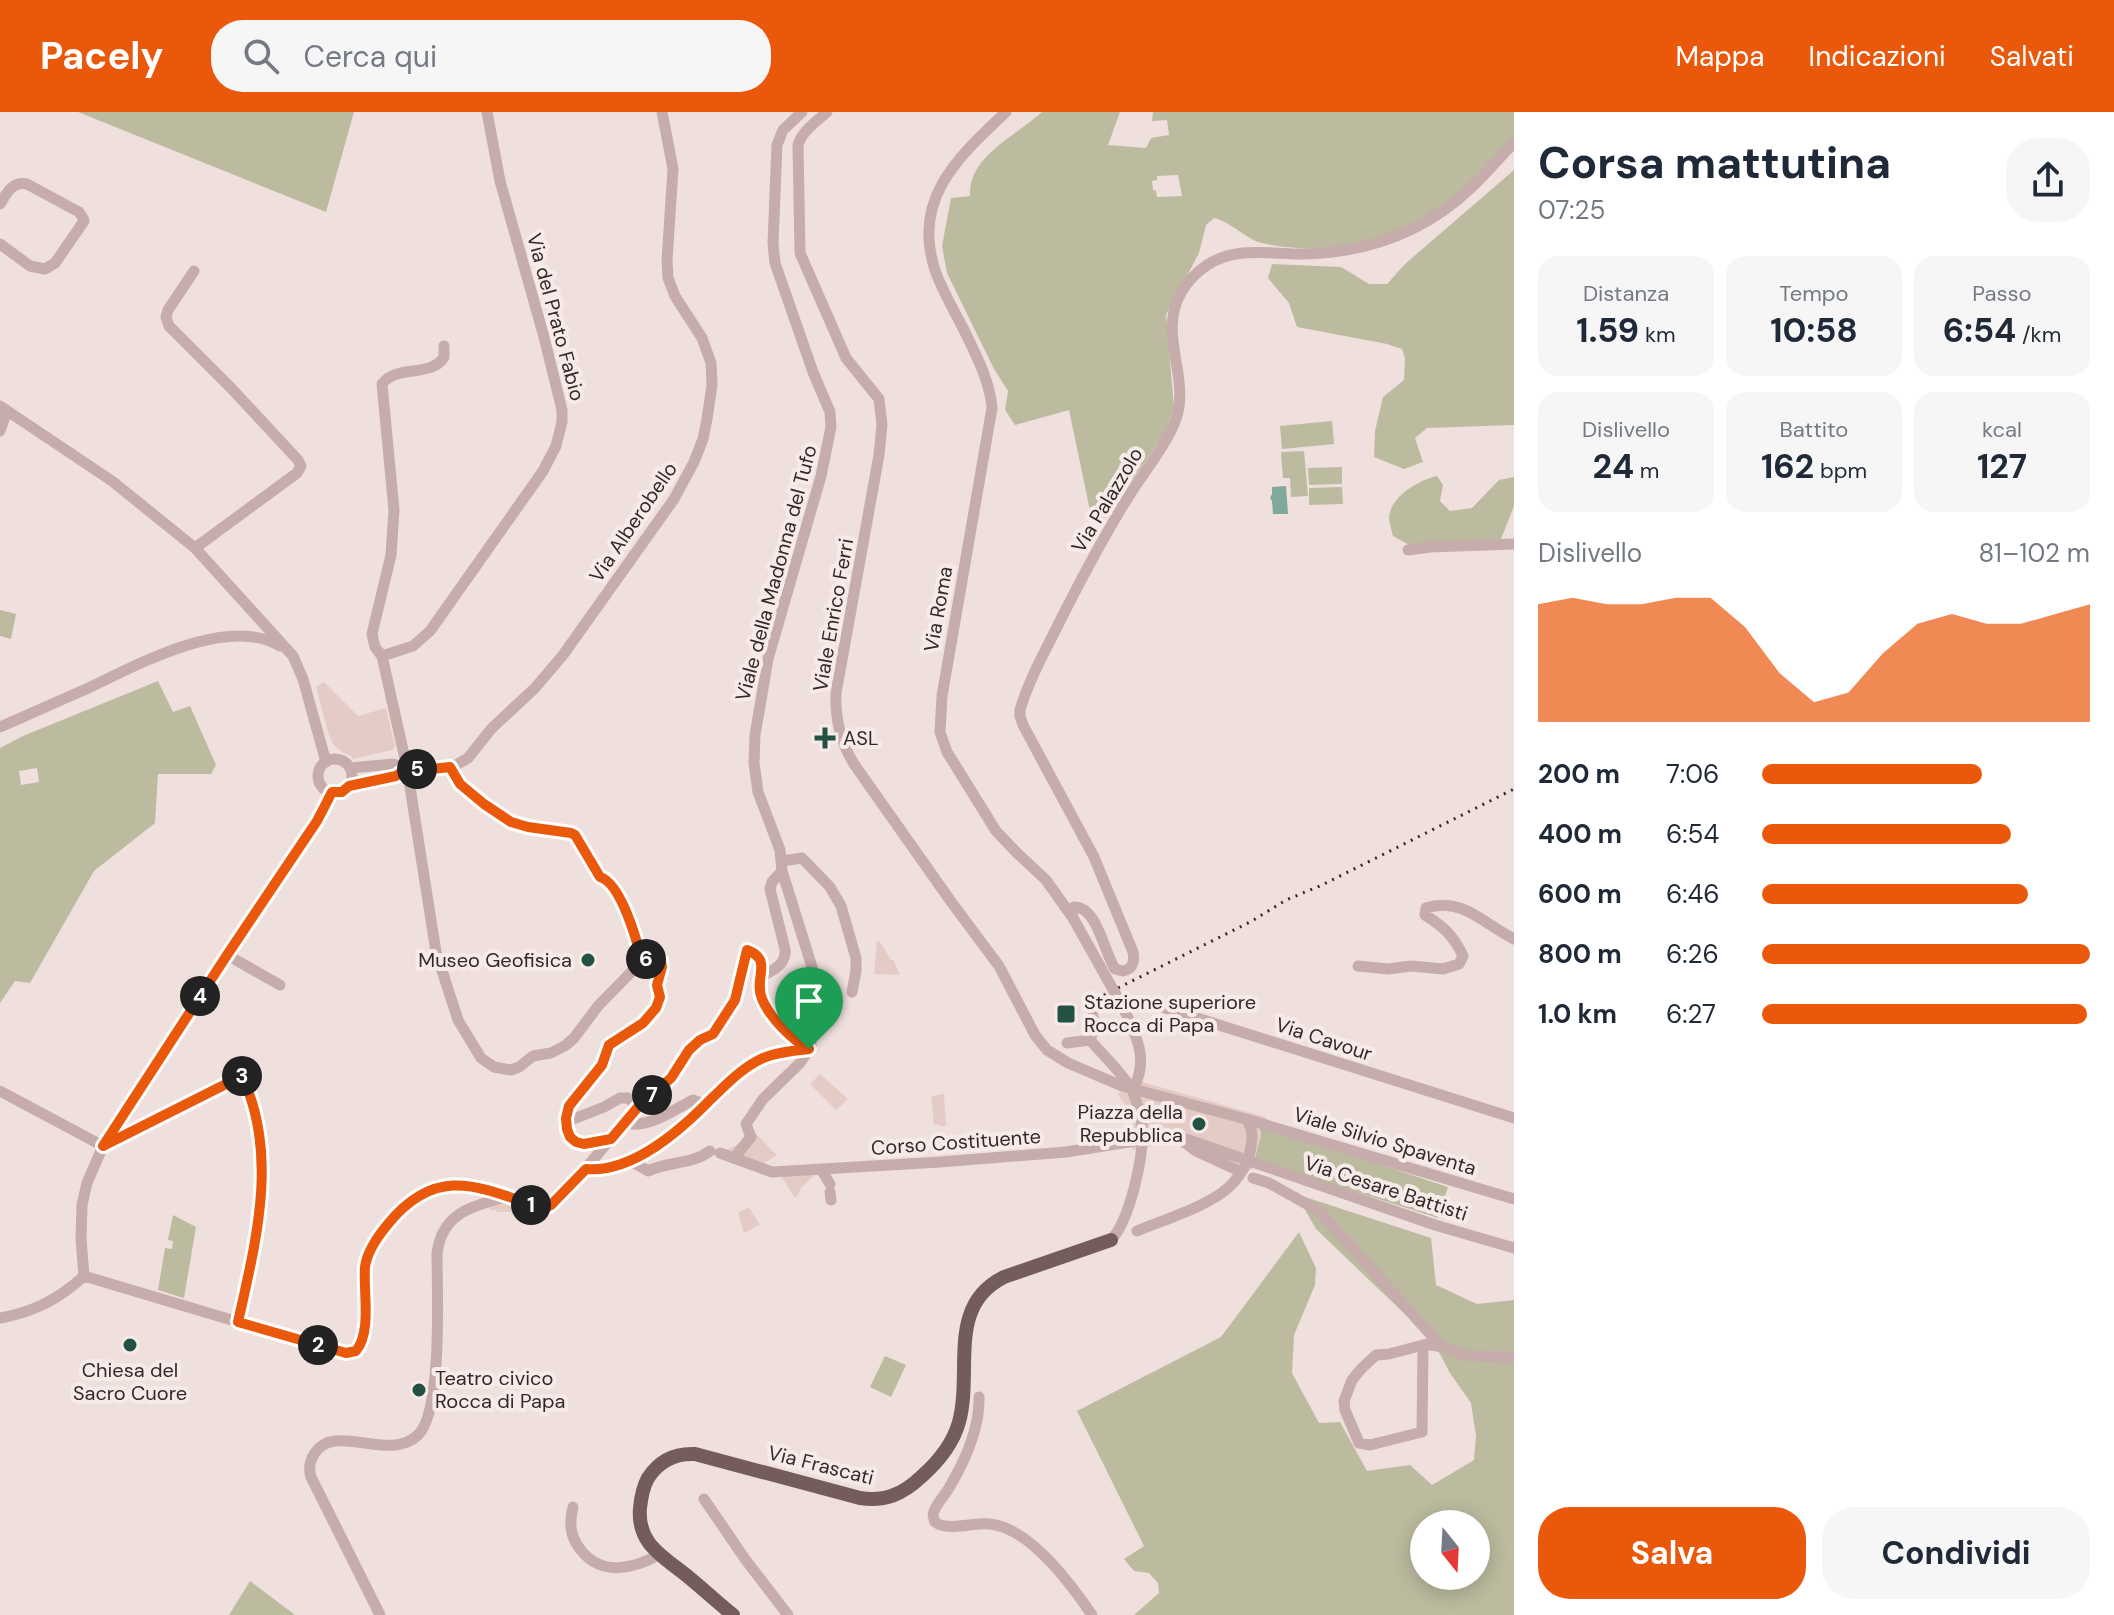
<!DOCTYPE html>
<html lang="it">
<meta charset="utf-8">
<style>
body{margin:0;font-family:"DM Sans",sans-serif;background:#f6f6f7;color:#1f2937;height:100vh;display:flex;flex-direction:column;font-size:30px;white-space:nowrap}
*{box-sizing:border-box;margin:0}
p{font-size:26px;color:#747a83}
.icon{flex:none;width:44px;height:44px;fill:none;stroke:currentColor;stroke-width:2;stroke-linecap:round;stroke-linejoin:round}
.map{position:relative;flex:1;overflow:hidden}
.drawer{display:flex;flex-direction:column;background:#fff;width:600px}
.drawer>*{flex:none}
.needle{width:52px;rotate:162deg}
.fabs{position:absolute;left:1410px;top:1398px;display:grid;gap:16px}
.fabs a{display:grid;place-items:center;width:80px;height:80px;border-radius:50%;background:#fff;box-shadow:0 4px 20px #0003;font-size:40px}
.pin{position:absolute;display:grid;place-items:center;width:68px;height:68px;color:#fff;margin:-82px -34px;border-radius:50% 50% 50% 0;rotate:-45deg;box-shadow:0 0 8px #0007}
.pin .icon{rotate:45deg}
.km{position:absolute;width:40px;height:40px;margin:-20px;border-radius:50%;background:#222;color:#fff;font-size:22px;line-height:40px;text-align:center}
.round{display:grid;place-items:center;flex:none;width:84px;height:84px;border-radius:32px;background:#f6f6f7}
.overview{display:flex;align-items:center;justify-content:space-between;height:136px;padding:0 24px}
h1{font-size:44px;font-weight:700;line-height:60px}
.stats{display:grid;grid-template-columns:repeat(3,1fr);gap:12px;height:136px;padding:8px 24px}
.stats div{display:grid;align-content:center;border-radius:20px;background:#f6f6f7;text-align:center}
.stats b{font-size:34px;font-weight:700}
.stats small{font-size:22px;font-weight:400}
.stats p{font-size:22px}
.chart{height:224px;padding:16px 24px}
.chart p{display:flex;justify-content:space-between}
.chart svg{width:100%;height:144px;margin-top:8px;fill:#ea580c;opacity:.7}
.button{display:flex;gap:16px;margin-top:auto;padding:16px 24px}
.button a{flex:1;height:92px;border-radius:32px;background:#ea580c;color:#fff;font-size:32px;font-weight:700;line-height:92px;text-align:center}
.button a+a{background:#f6f6f7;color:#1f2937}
ul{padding:0 24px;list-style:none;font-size:26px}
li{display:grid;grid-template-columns:128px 96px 1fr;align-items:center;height:60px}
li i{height:20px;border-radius:10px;background:#ea580c}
header{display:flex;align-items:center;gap:48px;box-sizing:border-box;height:112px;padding:0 40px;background:#ea580c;color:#fff}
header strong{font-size:38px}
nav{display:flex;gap:44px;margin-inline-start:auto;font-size:28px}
.search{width:560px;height:72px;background:#f6f6f7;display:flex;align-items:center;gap:20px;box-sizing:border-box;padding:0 28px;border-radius:32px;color:#747a83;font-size:30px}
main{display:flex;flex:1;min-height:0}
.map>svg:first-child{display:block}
.green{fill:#bcbb9f;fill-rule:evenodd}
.plaza{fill:#e5cbc6}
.water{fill:#7fa99b}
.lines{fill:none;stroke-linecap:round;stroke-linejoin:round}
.minor{stroke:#c6acaa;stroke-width:11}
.major{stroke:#745c5d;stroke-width:14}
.rail{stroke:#342929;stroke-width:3;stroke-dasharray:2 6;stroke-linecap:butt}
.minor-bridge{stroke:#c6acaa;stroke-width:11}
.route-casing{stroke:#fff;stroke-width:16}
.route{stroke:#ea580c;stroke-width:10}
.poi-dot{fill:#235142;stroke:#f7ebe9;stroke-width:3}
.labels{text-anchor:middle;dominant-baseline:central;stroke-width:8;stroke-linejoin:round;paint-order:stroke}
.street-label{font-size:20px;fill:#342929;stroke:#f7ebe9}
.poi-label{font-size:20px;fill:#342929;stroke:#f7ebe9;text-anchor:start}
</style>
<header>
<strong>Pacely</strong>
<div class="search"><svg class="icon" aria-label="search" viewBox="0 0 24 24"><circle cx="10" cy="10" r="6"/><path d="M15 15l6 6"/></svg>Cerca qui</div>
<nav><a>Mappa</a><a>Indicazioni</a><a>Salvati</a></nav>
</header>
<main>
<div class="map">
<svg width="1514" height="1503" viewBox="0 0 1514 1503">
<rect width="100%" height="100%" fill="#efe0dd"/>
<path class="green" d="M78 0H354L326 100Z
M1042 0H1120L1108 33 1146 36 1151 26 1169 23 1167 8 1152 9 1153 0H1514V25C1492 46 1472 70 1449 90 1400 132 1324 145 1262 131 1247 128 1233 111 1214 106L1206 113 1199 141 1166 203 1174 295 1165 321 1106 406 1091 403 1069 298 1015 313 1005 298 1008 279 994 257 947 161 942 134 951 86 970 84C968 44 1016 24 1042 0ZM1178 63 1182 84 1157 85 1156 79 1153 78 1152 69 1157 68V64Z
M1514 58V313L1427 316 1415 326 1423 350 1404 357 1374 345 1375 319 1383 285 1404 268 1405 246 1402 237 1387 232 1297 215 1289 191 1268 166 1272 152 1341 155 1369 172H1387L1405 152Z
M1332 309 1334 332 1282 337 1280 314Z
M1304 339 1308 384 1291 385 1290 366H1283L1281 340Z
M1342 355V372L1309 373 1308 356Z
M1437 364 1443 373 1440 389 1450 399 1472 396 1499 368 1514 365V394L1501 427 1411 434 1393 424C1392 419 1389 410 1389 405 1391 384 1419 368 1437 364Z
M1342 375 1343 392 1309 393V376Z
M0 498 16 502 11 527 0 524Z
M158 569 173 600 190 594 216 653 211 662H158L155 711 94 759 30 871 15 869 0 891V636L23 624ZM37 656 39 670 21 673 19 659Z
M1264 1014 1448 1075 1438 1106 1259 1049 1255 1045 1261 1023 1260 1018Z
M1296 1082 1431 1126 1436 1173 1477 1192 1514 1188V1503H1134L1159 1481 1158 1471 1149 1461 1134 1459 1124 1447 1144 1434 1077 1299 1221 1225 1299 1120 1316 1156 1315 1173 1294 1223 1292 1261 1319 1311 1340 1310 1367 1359 1410 1353 1432 1373 1474 1348 1476 1324 1471 1291 1450 1261 1433 1229 1316 1117ZM1424 1412H1476V1464H1424Z
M173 1103 196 1115 184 1186 158 1178 165 1136 172 1137 173 1129 168 1128Z
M885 1244 906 1253 891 1285 870 1275Z
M250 1469 295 1503H229Z"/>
<path class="plaza" d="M324 570 358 604 386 596 395 635 392 638 353 647 351 644 342 640 333 632 328 620 316 575Z
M877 829 880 830 891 848H893L900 863 874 862Z
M807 869 814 879 830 882 824 904 806 916 784 886Z
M820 962 848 987 836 998 810 972Z
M1128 966 1266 1005 1264 1014 1260 1018 1261 1023 1252 1058 1178 1030 1132 1038 1133 1013 1131 1001 1118 983Z
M944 982 946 1014H939V1012L934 1013 931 984Z
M756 1022 777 1043 761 1053 723 1040Z
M818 1060 800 1077 801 1079 795 1086 781 1064Z
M487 1081 552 1097 543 1102 544 1105 538 1108 511 1100H497L496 1097 491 1099 487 1091Z
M749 1095 760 1113 744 1121 738 1101Z"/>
<path class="water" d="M1286 374 1288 402H1273L1272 389 1270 386 1272 382V375Z"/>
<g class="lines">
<path class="minor" d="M827 0C816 10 802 19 798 33L800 141 846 246 879 287 882 313 879 343 836 581C835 606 841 631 854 652L952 791 999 854 1035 923 1047 938 1068 951 1122 974 1246 1007C1256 1020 1251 1034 1248 1049
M1006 0C958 45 910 88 936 161 944 182 956 202 966 222 977 245 990 270 992 296L942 584 940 620 947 640 996 719 1016 740 1046 768 1073 806
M0 92C7 81 12 69 27 72L79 100 83 106 84 109 55 151 45 157 30 154 0 132
M194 159 168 198 166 205 169 214 232 277 298 348 301 354 297 361 195 436
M444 234V245C431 266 397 252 382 272L394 398 391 443 372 522 375 535 382 544 407 656 436 840 458 908 481 946 494 955 511 958 519 955 533 944 551 941 566 933 574 926 598 894 642 849
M0 294 112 369 195 436 293 544 303 567 326 650
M0 319 7 299
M1408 438 1430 435 1514 432
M382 544 413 534 430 519 543 359 556 334 562 310V298L544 225 500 69 487 0
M0 615C28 603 56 590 84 578 136 554 226 502 280 534
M318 664a17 17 0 1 1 34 0a17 17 0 1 1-34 0Z
M450 655 460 672 484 692 511 710 528 715 571 721 575 723 600 765 607 767C625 797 635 815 642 849L653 846 661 849 657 873 660 885 656 896 643 911 609 933 602 953 569 994 566 1006 567 1017 576 1030 584 1032 611 1027
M350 656 393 652 407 656 438 657 456 653 468 646 492 616 535 576 563 543 674 387 694 350 703 327 707 307 712 273 711 251 702 226 675 184 668 166 667 149 673 57 662 0
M349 674 393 665 407 656
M782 749 802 746 830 775 841 794 856 846V859L852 880
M1073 806 1072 800 1074 795C1097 794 1104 840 1115 857L1123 859C1133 857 1135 849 1133 840L1094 745 1023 613 1020 604V598C1028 570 1044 541 1057 515 1079 471 1101 429 1127 387 1142 362 1168 332 1177 304 1189 261 1157 221 1182 179 1188 169 1197 160 1207 153 1237 134 1269 142 1302 142 1367 141 1425 120 1472 75 1487 61 1500 45 1514 31
M227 843 280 873
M1358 854 1388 857 1411 854 1443 857 1459 852 1463 844C1453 823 1444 815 1425 803L1426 796C1461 784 1484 812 1514 827
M761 865C772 858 787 853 785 837L770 777 772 770 782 759
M1093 904 1094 918 1090 928C1101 941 1128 967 1133 980 1137 991 1141 1006 1142 1017 1144 1044 1130 1108 1111 1128
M1067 931 1090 928
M1133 978C1149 946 1137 927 1124 897L1133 892 1143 889 1514 1006
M0 979 103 1034
M1246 1007 1514 1087
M566 1010 604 995 620 986H628L638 995
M624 1011C649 1017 673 998 693 988L706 993
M1180 1027 1196 1039 1235 1057
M103 1033 242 964C279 1043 256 1129 238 1210
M720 1041 772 1060 940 1050 1066 1040 1148 1027 1183 1026 1435 1113 1514 1136
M734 1046 751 1025 746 1012 763 987 800 951 811 934 809 914 812 855 782 759 780 738 758 680 754 651 755 623 768 547 821 364 831 315 830 300 813 260 775 151 773 131 777 33 783 18 802 0
M631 1049 682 1015 731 968 751 952 767 944 809 937
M586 1057H607L631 1049 648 1059C669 1049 691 1053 710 1039
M821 1057 830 1072
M1253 1066 1269 1071 1319 1099 1442 1235
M830 1080 831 1088
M84 1164 342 1241C378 1245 360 1167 367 1145 376 1119 403 1090 428 1079 461 1066 491 1079 522 1090 529 1092 538 1098 546 1096 555 1093 585 1057 593 1048 607 1031 621 1013 636 997 647 985 662 977 672 964 679 956 683 946 689 938 697 929 707 928 714 921 720 915 726 904 731 896 741 879 743 857 747 838 774 848 753 867 762 887 770 905 792 928 809 937
M84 1164 81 1127 82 1093 87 1071 103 1034 227 843 317 709 332 680
M0 1206C34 1200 59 1187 84 1164
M1423 1233 1422 1320 1370 1333 1359 1331 1345 1298 1344 1289 1352 1268 1361 1257 1376 1243 1389 1242 1427 1232 1442 1235 1469 1244 1514 1245
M979 1285C980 1317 965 1349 949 1376 945 1383 938 1390 935 1397 932 1404 933 1403 935 1410 948 1420 974 1410 990 1412 1030 1416 1071 1472 1092 1503
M704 1387 745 1447 788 1503
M573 1395C569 1411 570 1424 580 1437 601 1465 634 1457 660 1442
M380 1503 311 1365C306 1349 317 1331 335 1329 361 1326 396 1344 418 1323 443 1299 437 1177 437 1141 443 1099 472 1096 506 1084"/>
<path class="major" d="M733 1503C717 1490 702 1476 686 1463 661 1443 637 1431 640 1396 641 1386 643 1375 648 1366 659 1349 675 1341 695 1342L860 1386C885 1390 903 1382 921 1365 938 1350 953 1332 959 1310 973 1258 946 1194 1004 1165L1111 1128"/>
<path class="rail" d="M1068 901 1252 809 1286 788 1322 773 1514 677"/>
<path class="minor-bridge" d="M1073 806 1124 897
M1137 1119C1163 1108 1209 1094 1229 1075 1237 1068 1243 1058 1248 1049"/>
</g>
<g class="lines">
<defs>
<path id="route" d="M450 655 460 672 484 692 511 710 528 715 571 721 575 723 600 765C621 771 637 829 642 849L653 846 661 849 662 855 657 873 660 885 656 896 643 911 609 933 602 953 569 994 566 1006 567 1017 570 1025 576 1030 584 1032 611 1027 638 995 671 966 689 938 700 928 713 922 735 888 747 838C774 848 753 866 762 887 770 906 792 928 809 937 794 939 775 940 761 947 742 956 727 972 712 986 681 1018 633 1061 586 1057L551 1093 545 1096 538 1095C478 1074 436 1053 388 1112 378 1124 367 1139 365 1155 363 1180 372 1219 356 1239L346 1241 238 1210C256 1129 279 1043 242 964L103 1034 227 843 317 709 332 680H342L349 674 396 664 407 656 431 657Z"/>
</defs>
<use href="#route" class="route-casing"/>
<use href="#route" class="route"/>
</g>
<g class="poi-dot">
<path d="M821 614h8v8h8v8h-8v8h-8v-8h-8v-8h8z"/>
<circle cx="588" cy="848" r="8"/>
<rect x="1056" y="892" width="20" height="20" rx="4"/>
<circle cx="1199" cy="1012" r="8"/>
<circle cx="130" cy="1233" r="8"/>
<circle cx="419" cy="1278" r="8"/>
</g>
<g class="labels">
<g class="street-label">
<text transform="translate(556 205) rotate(75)">Via del Prato Fabio</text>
<text transform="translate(1107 388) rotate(-59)">Via Palazzolo</text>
<text transform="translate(633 410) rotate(-56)">Via Alberobello</text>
<text transform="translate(776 461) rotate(-75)">Viale della Madonna del Tufo</text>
<text transform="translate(938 497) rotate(-80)">Via Roma</text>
<text transform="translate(833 503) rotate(-80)">Viale Enrico Ferri</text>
<text transform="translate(1324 927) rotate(18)">Via Cavour</text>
<text transform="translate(1385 1029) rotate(17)">Viale Silvio Spaventa</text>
<text transform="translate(956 1030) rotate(-4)">Corso Costituente</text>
<text transform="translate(1386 1076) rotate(18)">Via Cesare Battisti</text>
<text transform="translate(821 1353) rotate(14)">Via Frascati</text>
</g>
<g class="poi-label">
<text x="843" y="626">ASL</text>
<text x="572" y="848" text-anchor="end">Museo Geofisica</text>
<text x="1084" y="890">Stazione superiore<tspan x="1084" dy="23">Rocca di Papa</tspan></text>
<text x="1183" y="1000" text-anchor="end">Piazza della<tspan x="1183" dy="23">Repubblica</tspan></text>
<text x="130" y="1258" text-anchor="middle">Chiesa del<tspan x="130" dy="23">Sacro Cuore</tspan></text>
<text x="435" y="1266">Teatro civico<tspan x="435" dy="23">Rocca di Papa</tspan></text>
</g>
</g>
</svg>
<div class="fabs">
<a><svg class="needle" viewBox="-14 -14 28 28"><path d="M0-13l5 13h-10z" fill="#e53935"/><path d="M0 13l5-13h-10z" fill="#747a83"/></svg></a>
</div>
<div class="pin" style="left:809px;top:937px;background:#1e9e55"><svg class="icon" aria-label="arrive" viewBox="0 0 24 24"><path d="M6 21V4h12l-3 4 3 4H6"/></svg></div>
<b class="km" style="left:531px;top:1093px">1</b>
<b class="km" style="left:318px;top:1233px">2</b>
<b class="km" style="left:242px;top:964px">3</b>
<b class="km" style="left:200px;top:884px">4</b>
<b class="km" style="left:417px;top:657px">5</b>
<b class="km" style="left:646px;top:847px">6</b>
<b class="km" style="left:652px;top:983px">7</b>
</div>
<section class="drawer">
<div class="overview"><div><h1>Corsa mattutina</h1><p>07:25</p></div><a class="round"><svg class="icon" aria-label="share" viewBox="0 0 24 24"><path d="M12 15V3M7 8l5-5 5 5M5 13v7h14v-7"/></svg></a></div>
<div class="stats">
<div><p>Distanza</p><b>1.59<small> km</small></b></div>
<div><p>Tempo</p><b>10:58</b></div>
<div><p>Passo</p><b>6:54<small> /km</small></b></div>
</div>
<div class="stats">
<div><p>Dislivello</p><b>24<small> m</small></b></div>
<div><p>Battito</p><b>162<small> bpm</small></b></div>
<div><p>kcal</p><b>127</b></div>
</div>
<div class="chart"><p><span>Dislivello</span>81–102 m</p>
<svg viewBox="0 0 160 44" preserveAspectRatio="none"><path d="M0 44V8L10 6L20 8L30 8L40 6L50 6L60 15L70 29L80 38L90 35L100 23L110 14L120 11L130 14L140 14L150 11L160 8V44z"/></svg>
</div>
<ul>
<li><b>200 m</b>7:06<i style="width:67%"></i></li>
<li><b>400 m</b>6:54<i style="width:76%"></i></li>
<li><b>600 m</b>6:46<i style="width:81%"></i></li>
<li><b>800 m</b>6:26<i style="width:100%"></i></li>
<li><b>1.0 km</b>6:27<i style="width:99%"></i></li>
</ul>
<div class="button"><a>Salva</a><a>Condividi</a></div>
</section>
</main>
